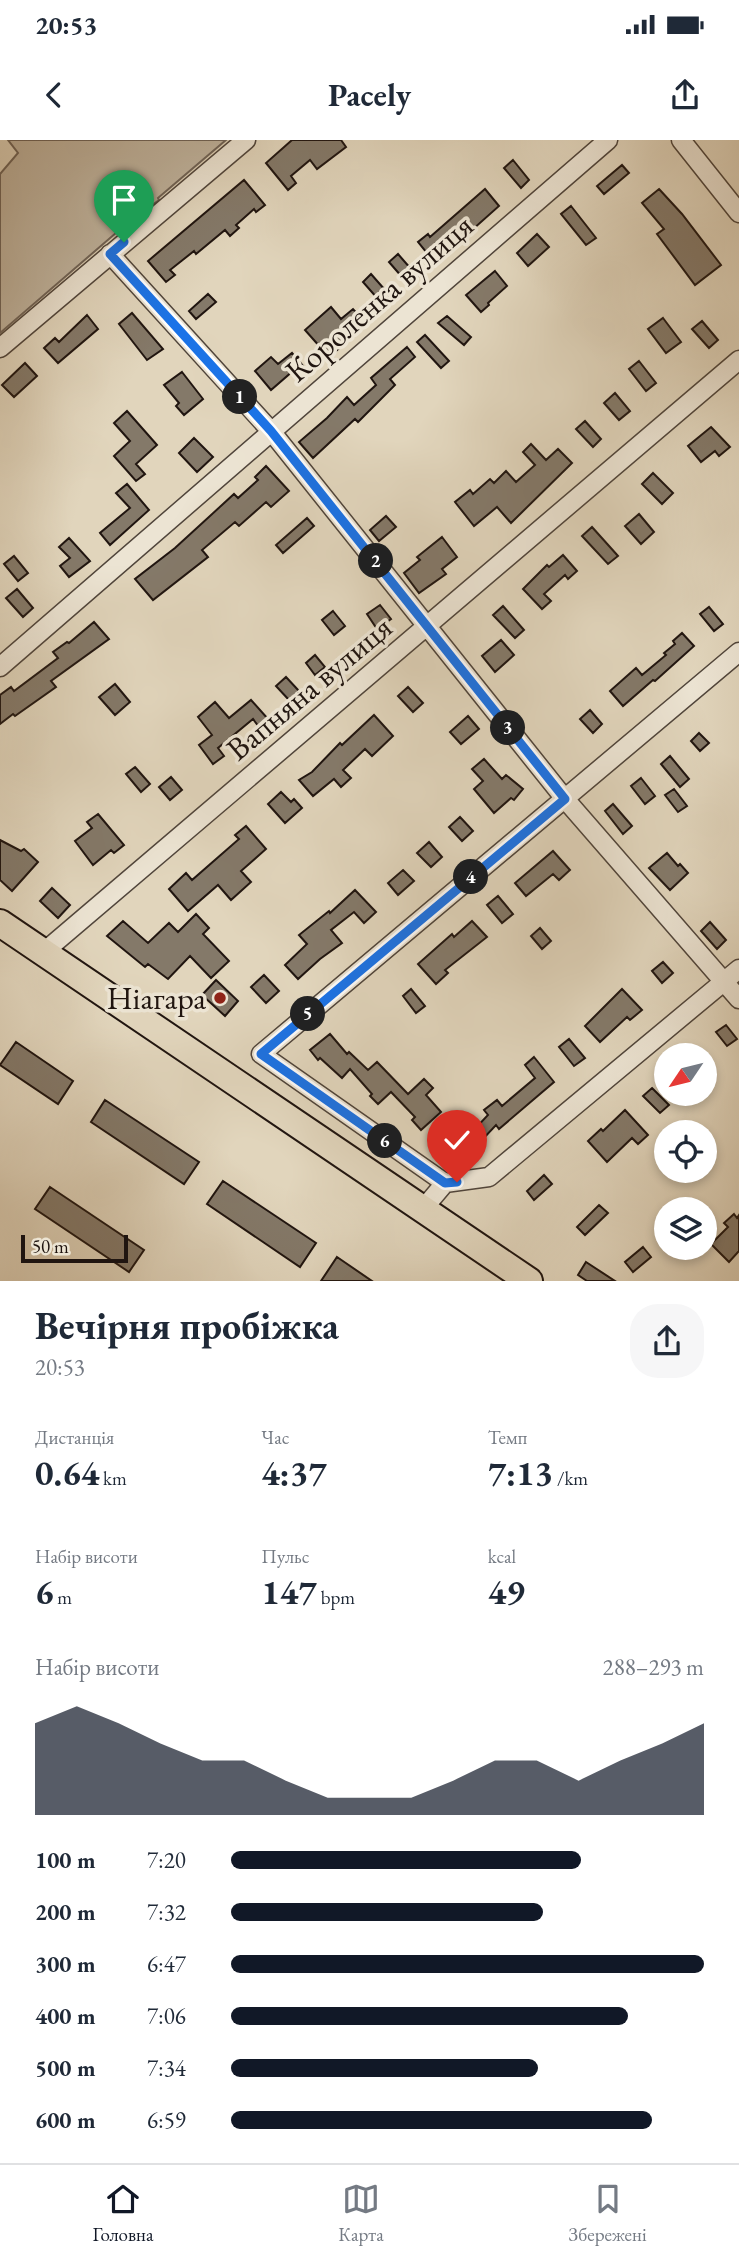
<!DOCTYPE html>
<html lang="uk">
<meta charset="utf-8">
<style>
body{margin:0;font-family:"EB Garamond",serif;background:#f6f6f7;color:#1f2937;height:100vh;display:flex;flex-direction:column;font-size:26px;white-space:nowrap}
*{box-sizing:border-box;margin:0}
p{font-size:23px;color:#747a83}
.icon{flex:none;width:38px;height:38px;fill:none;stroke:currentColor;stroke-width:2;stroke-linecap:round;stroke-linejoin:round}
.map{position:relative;height:1141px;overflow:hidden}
.drawer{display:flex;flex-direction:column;background:#fff;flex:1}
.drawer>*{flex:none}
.needle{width:46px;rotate:235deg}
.controls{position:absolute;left:654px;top:903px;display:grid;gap:14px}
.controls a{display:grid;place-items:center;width:63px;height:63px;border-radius:50%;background:#fff;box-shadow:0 4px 10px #0003;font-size:35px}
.scale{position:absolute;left:21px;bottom:18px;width:107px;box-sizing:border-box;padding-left:7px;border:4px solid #201510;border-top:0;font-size:19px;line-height:24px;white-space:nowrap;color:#201510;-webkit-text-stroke:5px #ece4d3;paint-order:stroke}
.pin{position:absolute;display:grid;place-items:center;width:60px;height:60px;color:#fff;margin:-72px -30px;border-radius:50% 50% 50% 0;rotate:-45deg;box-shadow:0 0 7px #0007}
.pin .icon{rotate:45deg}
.km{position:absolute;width:35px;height:35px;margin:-18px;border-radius:50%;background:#222;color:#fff;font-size:19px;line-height:35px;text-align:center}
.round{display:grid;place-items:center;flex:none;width:74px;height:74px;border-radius:28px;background:#f6f6f7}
.summary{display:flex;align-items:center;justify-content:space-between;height:119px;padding:0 35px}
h1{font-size:38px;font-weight:700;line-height:52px}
.stats{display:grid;grid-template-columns:repeat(3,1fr);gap:10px;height:119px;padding:7px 35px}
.stats div{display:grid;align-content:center}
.stats b{font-size:35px;font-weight:700}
.stats small{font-size:19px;font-weight:400}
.stats p{font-size:19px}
.chart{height:196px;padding:14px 35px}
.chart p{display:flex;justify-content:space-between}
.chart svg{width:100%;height:126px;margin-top:7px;fill:#111827;opacity:.7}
ul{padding:0 35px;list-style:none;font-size:23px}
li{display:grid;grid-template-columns:112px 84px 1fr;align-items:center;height:52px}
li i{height:18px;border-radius:9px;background:#111827}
.status{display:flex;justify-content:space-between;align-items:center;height:49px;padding:0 35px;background:#fff;direction:ltr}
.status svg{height:19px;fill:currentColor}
header{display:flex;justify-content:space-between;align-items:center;height:91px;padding:0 35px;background:#fff;font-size:32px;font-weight:700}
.tab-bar{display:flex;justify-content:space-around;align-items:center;height:98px;border-top:2px solid #e0e1e3;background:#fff;font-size:19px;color:#747a83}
.tab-bar a{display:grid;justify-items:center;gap:4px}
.tab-bar .selected{color:#111827}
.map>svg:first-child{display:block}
.green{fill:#c0b49f;stroke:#706458;stroke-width:2}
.building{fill:#847969;stroke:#201510;stroke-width:2}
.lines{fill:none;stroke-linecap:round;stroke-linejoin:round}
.minor-casing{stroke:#50453b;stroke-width:21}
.primary-casing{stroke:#201510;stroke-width:30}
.minor{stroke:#ece4d3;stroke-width:18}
.primary{stroke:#e1d5bc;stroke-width:26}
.route-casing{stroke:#fff;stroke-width:14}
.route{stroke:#1a73e8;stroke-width:9}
.poi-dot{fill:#8f2418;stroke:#ece4d3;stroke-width:2.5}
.labels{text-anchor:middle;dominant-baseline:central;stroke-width:7;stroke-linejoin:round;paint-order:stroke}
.street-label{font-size:32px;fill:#201510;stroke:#ece4d3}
.poi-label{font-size:32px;fill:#201510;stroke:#ece4d3;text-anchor:end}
</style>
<div class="status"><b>20:53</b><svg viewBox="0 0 49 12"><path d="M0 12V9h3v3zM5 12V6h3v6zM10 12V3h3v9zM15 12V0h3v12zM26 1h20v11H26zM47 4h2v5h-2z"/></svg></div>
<header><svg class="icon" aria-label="back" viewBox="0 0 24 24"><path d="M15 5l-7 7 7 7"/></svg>Pacely<svg class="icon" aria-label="share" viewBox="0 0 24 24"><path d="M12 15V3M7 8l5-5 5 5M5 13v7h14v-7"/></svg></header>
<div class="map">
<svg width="739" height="1141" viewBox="0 0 739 1141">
<rect width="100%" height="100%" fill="#e1d5bc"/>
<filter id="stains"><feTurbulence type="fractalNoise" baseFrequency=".00286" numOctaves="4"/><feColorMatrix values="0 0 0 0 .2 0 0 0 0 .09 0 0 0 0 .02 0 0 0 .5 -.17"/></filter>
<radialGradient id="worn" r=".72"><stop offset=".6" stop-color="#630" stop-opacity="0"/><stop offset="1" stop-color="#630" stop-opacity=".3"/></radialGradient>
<path class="green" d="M8 0H226L158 58 159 60 124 86 0 193V34L18 13Z"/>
<path class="building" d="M292 0H341L346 7 317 29 310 20 291 36 296 43 288 50 266 23Z
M513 20 529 40 521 48 504 28Z
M622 25 629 33 604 54 597 46Z
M244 40 265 65 256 72 254 69 236 85 239 88 230 96 225 90 196 114 194 111 170 130 175 135 166 142 148 121Z
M485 49 499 66 435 123 418 102 428 94 430 97Z
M659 49 682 74 721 125 695 145 657 94 664 89 642 63Z
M571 66 596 98 586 105 561 74Z
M537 94 549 107 528 126 517 113Z
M398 114 418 137 409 145 389 122Z
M495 131 507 146 488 163 489 165 481 172 466 155Z
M371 134 393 159 385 167 363 142Z
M208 154 216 162 196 179 189 171Z
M331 167 341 179 353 169 367 184 329 217 305 190Z
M132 173 163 209 147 220 119 184Z
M87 175 98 189 58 223 44 208 55 198 59 202Z
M447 176 471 197 464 205 438 183Z
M663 178 681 202 666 213 648 189Z
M702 181 718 200 709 208 692 189Z
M425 195 449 221 441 228 417 202Z
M407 207 415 217 390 239 395 245 358 282 355 279 313 318 299 302 327 278 347 257 354 265 376 245 371 238Z
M292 213 309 233 301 240 293 231 271 250 255 231 271 217 278 224Z
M639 221 656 243 646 251 629 229Z
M25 223 37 236 14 257 2 245Z
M182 232 203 259 184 275 176 266 179 263 164 245Z
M615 253 630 271 619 280 604 263Z
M127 271 157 305 136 324 145 334 136 341 114 316 130 301 114 283Z
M585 281 601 299 593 307 576 289Z
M711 287 730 307 719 316 715 311 701 322 688 306Z
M194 298 213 317 197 332 179 313Z
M531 304 546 320 558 309 572 323 511 383 497 367 474 386 455 362 470 350 473 354 490 339 494 343 506 331 516 342 535 325 523 312Z
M266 326 289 351 271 367 266 362 239 386 235 382 202 410 208 417 153 460 135 439 175 408 234 354 238 358 258 340 255 337Z
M653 333 673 353 662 364 642 344Z
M127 344 149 370 110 405 100 393 130 368 116 353Z
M639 374 654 392 641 404 625 386Z
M386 376 396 387 379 401 370 390Z
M307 378 314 386 283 413 276 405Z
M592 387 618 416 608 424 582 396Z
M442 397 457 417 442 429 446 434 419 453 404 433 420 420 417 417Z
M69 398 90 421 69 437 60 426 70 418 59 407Z
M563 415 577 431 568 439 565 435 544 454 551 461 542 469 523 449 547 425 549 427Z
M14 416 28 433 18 441 4 424Z
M17 449 33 468 23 477 6 458Z
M380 465 391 479 377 489 367 474Z
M503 466 524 490 515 498 493 475Z
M709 467 723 484 714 491 700 474Z
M333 471 345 486 334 495 322 480Z
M94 482 109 499 51 541 56 547 15 576 13 574 0 584V555L11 547 14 551 58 518 53 512 67 502 69 503Z
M682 493 694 506 655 541 653 540 623 566 610 551 636 528 642 535 666 515 664 513 675 504 673 501Z
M501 500 514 515 495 532 482 516Z
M315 515 325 527 315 535 306 523Z
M286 537 299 551 289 560 276 546Z
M115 544 130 562 115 575 99 557Z
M408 547 423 563 413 572 398 556Z
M251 560 268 579 259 587 253 579 218 608 224 616 213 624 199 605 212 595 198 577 215 562 229 578Z
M590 570 602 584 593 593 580 579Z
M374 575 393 596 372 616 365 609 343 630 351 638 341 647 334 639 313 656 299 640 312 632 340 603 342 605Z
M468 576 479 589 461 604 450 592Z
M699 593 709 603 700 611 691 601Z
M670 616 689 639 680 647 661 624Z
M484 619 502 639 506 635 523 649 514 660 511 658 494 673 474 649 483 641 472 629Z
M135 627 150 644 141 652 126 634Z
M171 637 182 650 170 660 159 647Z
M641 638 655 656 645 664 631 646Z
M674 649 687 666 678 672 665 655Z
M281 652 291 662 294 659 302 668 285 683 268 664Z
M613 664 632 686 623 694 605 671Z
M98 674 124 705 114 713 111 710 93 725 75 701 92 688 87 682Z
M460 677 473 691 462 701 449 687Z
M246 686 266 709 241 731 251 742 231 760 218 745 188 771 169 749 186 733 192 740 239 699 235 695Z
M0 700 21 711 24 709 38 722 12 751 0 740Z
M429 702 442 717 431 727 417 713Z
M553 711 570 730 559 740 553 734 526 756 515 743Z
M667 713 678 726 680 724 688 733 670 750 649 728Z
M403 730 414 741 398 755 388 743Z
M52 748 70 765 58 778 40 761Z
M355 750 376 772 364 783 354 772 331 790 342 803 320 819 298 839 285 825 307 804 299 795 329 771 330 773Z
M498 756 513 774 502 783 487 765Z
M196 774 209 788 203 794 229 821 211 838 190 816 168 839 148 824 145 827 107 796 123 781 148 803 169 783 178 792Z
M472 781 487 797 445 830 448 833 436 844 418 824 452 794 454 797Z
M710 782 726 800 717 809 701 791Z
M540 788 551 801 542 809 531 796Z
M663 822 673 833 662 843 652 831Z
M264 835 279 851 266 863 251 847Z
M216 840 238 861 225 876 202 855Z
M411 849 425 866 416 873 403 856Z
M622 849 642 870 630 880 627 877 600 902 585 886Z
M726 885 737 899 727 906 716 892Z
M330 894 347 914 349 912 368 930 377 922 408 954 424 939 433 948 426 955 441 972 421 990 412 980 415 977 391 952 378 964 370 956 372 954 350 929 342 938 320 918 318 920 310 910Z
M569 899 585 918 574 926 559 907Z
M16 902 73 941 58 964 0 925Z
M534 917 554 942 499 989 496 985 464 1019 455 1010 488 975 484 970 497 960 502 966 535 938 525 925Z
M652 948 669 965 660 973 643 956Z
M105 960 199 1022 184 1044 91 982Z
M625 970 648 995 638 1004 632 998 607 1022 588 1001 601 989 603 991Z
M544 1035 552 1044 534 1060 527 1051Z
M223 1041 316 1103 300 1127 207 1064Z
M50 1047 144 1110 129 1132 35 1069Z
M599 1065 608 1073 585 1095 577 1087Z
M734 1074 737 1078 739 1075V1111L729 1122 711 1104 728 1087 724 1083Z
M643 1107 651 1117 633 1132 625 1122Z
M337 1117 372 1141H321Z
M586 1122 615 1141H587L578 1135Z"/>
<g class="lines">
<defs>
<path id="minor" d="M681 0 739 73
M110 114 271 291 565 659 739 859
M0 208 246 0
M0 527 608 0
M45 811 739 220
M445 1043 261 914 739 512
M423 1069 445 1043 489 1037 739 829"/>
<path id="primary" d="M0 783 529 1141"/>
</defs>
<use href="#minor" class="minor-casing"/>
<use href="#primary" class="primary-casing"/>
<use href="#minor" class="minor"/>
<use href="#primary" class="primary"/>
</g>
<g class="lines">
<defs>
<path id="route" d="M124 102 110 114 271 291 565 659 261 914 445 1043 457 1042"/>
</defs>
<use href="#route" class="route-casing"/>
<use href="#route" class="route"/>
</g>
<circle class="poi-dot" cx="220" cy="858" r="7"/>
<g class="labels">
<g class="street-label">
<text transform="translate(379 158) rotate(-41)">Короленка вулиця</text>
<text transform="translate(309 548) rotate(-40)">Вапняна вулиця</text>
</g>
<g class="poi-label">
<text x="206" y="858">Ніагара</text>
</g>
</g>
<rect width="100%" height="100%" filter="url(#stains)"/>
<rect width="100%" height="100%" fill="url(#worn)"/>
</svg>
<div class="controls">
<a><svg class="needle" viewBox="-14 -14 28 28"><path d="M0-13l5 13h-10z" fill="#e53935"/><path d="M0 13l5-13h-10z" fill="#747a83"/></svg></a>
<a><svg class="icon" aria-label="locate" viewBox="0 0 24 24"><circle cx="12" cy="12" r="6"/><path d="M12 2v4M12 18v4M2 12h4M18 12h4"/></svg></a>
<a><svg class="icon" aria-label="layers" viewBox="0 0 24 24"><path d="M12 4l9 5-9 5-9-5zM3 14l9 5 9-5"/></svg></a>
</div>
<div class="scale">50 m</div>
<div class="pin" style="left:124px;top:102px;background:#1e9e55"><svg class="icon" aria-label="arrive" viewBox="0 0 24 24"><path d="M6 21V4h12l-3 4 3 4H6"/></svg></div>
<div class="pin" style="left:457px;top:1042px;background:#d93025"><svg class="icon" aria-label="check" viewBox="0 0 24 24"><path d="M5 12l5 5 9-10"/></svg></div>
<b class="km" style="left:240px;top:257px">1</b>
<b class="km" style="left:376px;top:421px">2</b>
<b class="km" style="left:508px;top:588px">3</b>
<b class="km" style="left:471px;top:737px">4</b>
<b class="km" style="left:308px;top:874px">5</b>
<b class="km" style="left:385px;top:1001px">6</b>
</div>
<section class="drawer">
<div class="summary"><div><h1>Вечірня пробіжка</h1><p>20:53</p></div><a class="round"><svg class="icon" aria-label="share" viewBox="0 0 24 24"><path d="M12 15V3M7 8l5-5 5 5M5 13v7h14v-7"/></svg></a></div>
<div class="stats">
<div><p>Дистанція</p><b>0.64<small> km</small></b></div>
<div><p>Час</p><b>4:37</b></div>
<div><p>Темп</p><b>7:13<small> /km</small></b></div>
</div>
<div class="stats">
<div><p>Набір висоти</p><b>6<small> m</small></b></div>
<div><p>Пульс</p><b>147<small> bpm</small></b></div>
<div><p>kcal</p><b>49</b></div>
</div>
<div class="chart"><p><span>Набір висоти</span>288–293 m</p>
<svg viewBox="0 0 160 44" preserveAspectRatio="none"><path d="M0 44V12L10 6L20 12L30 19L40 25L50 25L60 32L70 38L80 38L90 38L100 32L110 25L120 25L130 32L140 25L150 19L160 12V44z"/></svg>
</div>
<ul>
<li><b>100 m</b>7:20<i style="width:74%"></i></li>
<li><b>200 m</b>7:32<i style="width:66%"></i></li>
<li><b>300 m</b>6:47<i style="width:100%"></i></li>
<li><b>400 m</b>7:06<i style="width:84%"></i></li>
<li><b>500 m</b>7:34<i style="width:65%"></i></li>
<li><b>600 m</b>6:59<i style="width:89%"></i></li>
</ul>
</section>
<nav class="tab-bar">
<a class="selected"><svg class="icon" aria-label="home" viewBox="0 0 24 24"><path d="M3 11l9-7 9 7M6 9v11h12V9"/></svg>Головна</a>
<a><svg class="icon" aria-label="map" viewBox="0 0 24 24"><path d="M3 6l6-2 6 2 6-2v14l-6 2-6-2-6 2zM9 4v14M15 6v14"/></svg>Карта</a>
<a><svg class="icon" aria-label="saved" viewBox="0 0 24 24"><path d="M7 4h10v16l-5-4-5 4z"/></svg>Збережені</a>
</nav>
